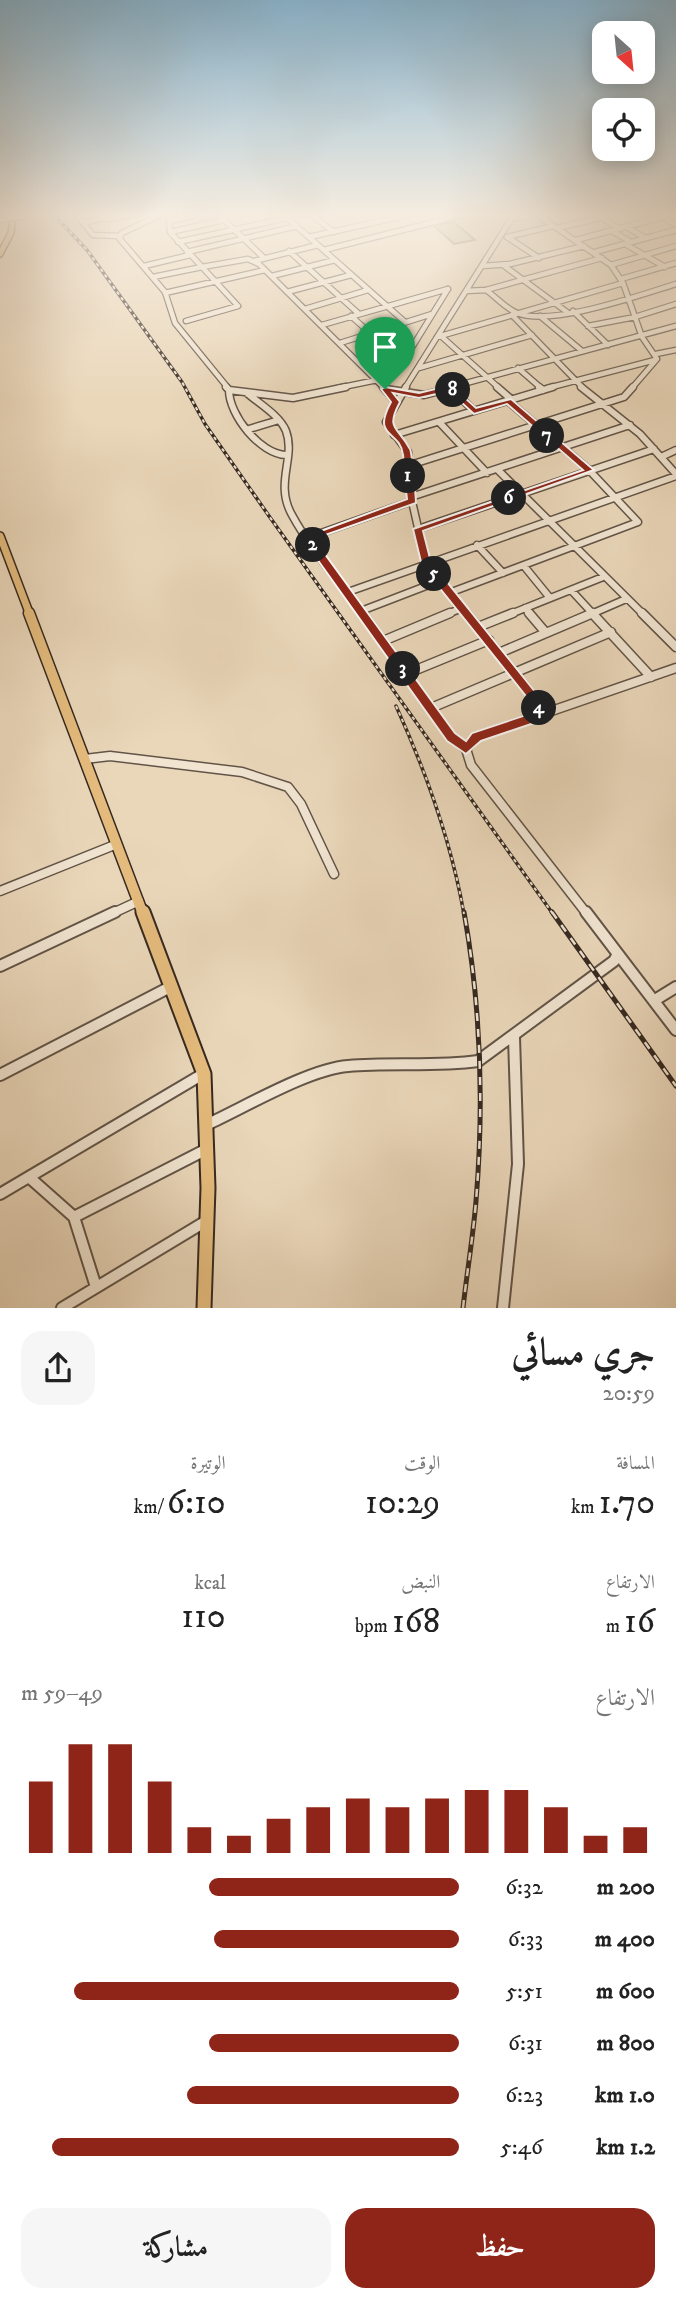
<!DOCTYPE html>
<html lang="ar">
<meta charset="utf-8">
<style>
body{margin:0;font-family:"IM FELL DW Pica",Amiri,serif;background:#f6f6f6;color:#222;direction:rtl;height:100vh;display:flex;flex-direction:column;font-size:26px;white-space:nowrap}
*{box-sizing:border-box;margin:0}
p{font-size:23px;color:#767676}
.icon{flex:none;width:38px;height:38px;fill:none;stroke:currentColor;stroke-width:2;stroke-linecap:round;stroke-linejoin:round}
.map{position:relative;height:1308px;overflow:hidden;direction:ltr}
.details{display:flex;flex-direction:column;background:#fff;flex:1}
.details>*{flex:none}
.needle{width:46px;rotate:153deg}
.buttons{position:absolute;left:592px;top:21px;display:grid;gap:14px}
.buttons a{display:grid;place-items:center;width:63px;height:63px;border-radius:14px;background:#fff;box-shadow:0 4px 18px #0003;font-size:35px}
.pin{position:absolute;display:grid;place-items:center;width:60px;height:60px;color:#fff;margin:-72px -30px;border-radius:50% 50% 50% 0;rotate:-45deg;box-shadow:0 0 7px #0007}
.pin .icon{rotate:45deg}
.km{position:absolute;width:35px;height:35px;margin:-18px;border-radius:50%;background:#222;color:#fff;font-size:19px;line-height:35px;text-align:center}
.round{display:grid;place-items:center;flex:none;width:74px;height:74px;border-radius:21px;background:#f6f6f6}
.headline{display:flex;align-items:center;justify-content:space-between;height:119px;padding:0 21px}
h1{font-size:38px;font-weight:600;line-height:52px}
.figures{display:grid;grid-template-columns:repeat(3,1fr);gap:10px;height:119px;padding:7px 21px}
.figures div{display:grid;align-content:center}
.figures b{font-size:35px;font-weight:600}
.figures small{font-size:19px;font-weight:400}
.figures p{font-size:19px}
.chart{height:196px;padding:14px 21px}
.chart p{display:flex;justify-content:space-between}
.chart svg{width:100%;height:126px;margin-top:7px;stroke:#8f2418;stroke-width:6}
.cta{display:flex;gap:14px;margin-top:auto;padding:14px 21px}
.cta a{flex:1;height:80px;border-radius:21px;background:#8f2418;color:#fff;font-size:28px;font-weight:600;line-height:80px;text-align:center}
.cta a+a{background:#f6f6f6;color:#222}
ul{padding:0 21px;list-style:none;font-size:23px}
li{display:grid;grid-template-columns:112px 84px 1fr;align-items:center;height:52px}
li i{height:18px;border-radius:9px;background:#8f2418}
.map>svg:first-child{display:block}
.green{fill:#bdbd8b;stroke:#797356;stroke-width:2}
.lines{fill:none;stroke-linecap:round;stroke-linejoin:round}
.minor-far3-casing{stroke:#625447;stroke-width:7}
.minor-far2-casing{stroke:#625447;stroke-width:9}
.minor-far1-casing{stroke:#625447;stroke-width:11}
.minor-casing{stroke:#625447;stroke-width:14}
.major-far3-casing{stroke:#352921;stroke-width:8}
.major-far2-casing{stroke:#352921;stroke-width:10}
.major-far1-casing{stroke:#352921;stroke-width:13}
.major-casing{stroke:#352921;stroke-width:17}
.minor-far3{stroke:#f1e5d2;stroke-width:4.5}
.minor-far2{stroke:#f1e5d2;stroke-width:6}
.minor-far1{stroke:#f1e5d2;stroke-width:8}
.minor{stroke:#f1e5d2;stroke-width:10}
.major-far3{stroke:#e5bc7d;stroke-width:5}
.major-far2{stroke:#e5bc7d;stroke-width:7}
.major-far1{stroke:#e5bc7d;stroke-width:10}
.major{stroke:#e5bc7d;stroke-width:13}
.rail-far1-casing{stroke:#352921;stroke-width:3.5}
.rail-casing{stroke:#352921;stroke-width:5}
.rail-far1{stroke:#f1e5d2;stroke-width:2;stroke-dasharray:3.5;stroke-linecap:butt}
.rail{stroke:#f1e5d2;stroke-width:2.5;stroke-dasharray:8;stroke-linecap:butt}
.minor-bridge-casing{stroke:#625447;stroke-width:7;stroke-linecap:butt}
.minor-bridge{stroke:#f1e5d2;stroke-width:4.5}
.route{fill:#8f2418;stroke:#fff;stroke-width:2;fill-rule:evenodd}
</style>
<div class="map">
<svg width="676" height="1308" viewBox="0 0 676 1308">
<rect width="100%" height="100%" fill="#ead7ba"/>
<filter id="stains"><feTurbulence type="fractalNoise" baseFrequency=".00286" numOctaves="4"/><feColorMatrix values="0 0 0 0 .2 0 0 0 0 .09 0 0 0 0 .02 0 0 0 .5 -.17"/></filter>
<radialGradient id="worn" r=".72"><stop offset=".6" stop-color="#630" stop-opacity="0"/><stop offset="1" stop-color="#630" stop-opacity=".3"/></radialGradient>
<path class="green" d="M454 222 475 240 454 244 433 225Z"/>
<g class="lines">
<defs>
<path id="minor-far3" d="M78 216 93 235 119 236
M102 216 106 219 127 216
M158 216 122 233 119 238 165 292 175 323 228 388
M169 216 170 232 202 267 248 259 259 264 384 388
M220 216 264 258
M285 216 405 322
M313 216 334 232
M539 216 611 265 623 283 642 337 657 359 632 388
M662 216 676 225
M512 218 531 216
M602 218 620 229
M169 221 193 216
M83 223 104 218
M627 227 645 238
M557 228 608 216
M612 231 631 242
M170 232 224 220
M309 237 403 216
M507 237 553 226
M507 237 539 258
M576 240 663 217
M178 242 296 216
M625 244 665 267
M324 250 458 216
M289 251 359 314
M187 252 297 226
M595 252 676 230
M254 261 318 245
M503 265 567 312
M611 265 676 246
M144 266 190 255
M482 266 510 264 584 246
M272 276 335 260
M153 277 202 267 238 306 186 321
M621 279 676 263
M486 290C496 297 505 308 517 313 551 327 640 295 676 284
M466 291 486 290 602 258
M287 292 351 275
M165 293 265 270
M305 309 368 290
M573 311 608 345
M512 315 583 388
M351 316 370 333
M540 316 582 351
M322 325 448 289
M588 326 635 317 676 304
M383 329 405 347
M441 336 499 388
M437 337 623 283
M340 343 432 314
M656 354 676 350
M360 362 412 345
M403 362 448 289
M419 368 532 335
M518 368 541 388
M338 388 377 380
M405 388 513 216
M448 388 676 326
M548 388 655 360"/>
<path id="minor-far2" d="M226 387 229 390 293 398 346 387
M383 387 396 402
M406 387 386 422 408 452 407 470 411 497 426 563 468 615
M497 387 512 400
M539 387 543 390
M581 387 640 434 676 474
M451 388 474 411
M386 389 424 395 455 387
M229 390C229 415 260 454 286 455
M248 394C260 404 280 416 286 431 296 458 274 483 292 515 311 550 340 582 364 615
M439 422 487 473
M249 429 279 420
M394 435 553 387
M661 457 676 450
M407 466 624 397 633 387
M498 470 644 615
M411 497 630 425
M418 529 654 449
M307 538 412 501
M477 545 503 573
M524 566 550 598
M571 590 594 615
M348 592 676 476
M449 593 638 522 589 470 508 401
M525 608 531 615
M361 611 439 581
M445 615 462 608
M508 615 603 577
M589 615 626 599"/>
<path id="minor-far1" d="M362 613 451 737 466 749
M466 613 539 704 554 710
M529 613 546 633
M592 613 651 677
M642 613 676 647
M478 627 513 613
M383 641 450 613
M499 653 593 613
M406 674 489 640
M431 708 611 632
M85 759 110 756 242 772 288 787 301 804 334 874
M0 891 117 844
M111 914 139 901
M587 914 471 765 466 749 476 737 676 668"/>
<path id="minor" d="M618 954 676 1030
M0 966 115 912
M655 1000 676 987
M0 1075 172 986
M208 1124C245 1107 309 1069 348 1066 391 1062 435 1067 478 1061L614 961 618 954 586 912
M30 1178 74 1217 96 1287
M0 1194 203 1074
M74 1217 207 1149
M62 1308 208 1220
M503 1308 518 1164 514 1037"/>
<path id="major-far3" d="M0 254 11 233 13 216"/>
<path id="major-far2" d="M0 536 30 615"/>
<path id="major-far1" d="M29 613 143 914"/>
<path id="major" d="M143 912 204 1074 208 1188 204 1308"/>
</defs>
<use href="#minor-far3" class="minor-far3-casing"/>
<use href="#minor-far2" class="minor-far2-casing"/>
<use href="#minor-far1" class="minor-far1-casing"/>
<use href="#minor" class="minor-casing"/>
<use href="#major-far3" class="major-far3-casing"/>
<use href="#major-far2" class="major-far2-casing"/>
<use href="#major-far1" class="major-far1-casing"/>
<use href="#major" class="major-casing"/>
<use href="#minor-far3" class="minor-far3"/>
<use href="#minor-far2" class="minor-far2"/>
<use href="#minor-far1" class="minor-far1"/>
<use href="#minor" class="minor"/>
<use href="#major-far3" class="major-far3"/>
<use href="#major-far2" class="major-far2"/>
<use href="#major-far1" class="major-far1"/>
<use href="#major" class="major"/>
<defs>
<path id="rail-far1" d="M55 216 87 250 182 382 205 424 269 516 553 914
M396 706C427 774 451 841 464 914"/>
<path id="rail" d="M552 912 676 1086
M463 1308C467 1272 473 1237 476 1201 484 1105 481 1007 464 912"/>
</defs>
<use href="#rail-far1" class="rail-far1-casing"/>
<use href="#rail" class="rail-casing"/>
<use href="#rail-far1" class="rail-far1"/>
<use href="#rail" class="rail"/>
<defs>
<path id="minor-bridge" d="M0 220 27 216"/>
</defs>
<use href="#minor-bridge" class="minor-bridge-casing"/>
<use href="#minor-bridge" class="minor-bridge"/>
</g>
<linearGradient id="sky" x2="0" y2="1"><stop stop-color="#88b6d2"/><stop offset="0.54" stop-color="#f6ede0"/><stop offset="1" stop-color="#f6ede0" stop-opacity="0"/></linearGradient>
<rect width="676" height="399" fill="url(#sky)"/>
<path class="route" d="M451 385 476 408 511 399 594 470 423 531 431 562 545 704 543 720 481 741 466 754 447 741 302 538 407 499C405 484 405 469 403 455 400 429 371 439 391 402L381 389 385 387 419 393ZM449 391 474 414 507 404 583 470 413 529 422 566 533 705 532 713 472 733 466 741 455 733 314 539 416 503C416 499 412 452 410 449 398 426 385 430 400 402L393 393 419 398Z"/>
<rect width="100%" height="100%" filter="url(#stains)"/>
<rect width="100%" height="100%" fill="url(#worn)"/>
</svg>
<div class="buttons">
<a><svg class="needle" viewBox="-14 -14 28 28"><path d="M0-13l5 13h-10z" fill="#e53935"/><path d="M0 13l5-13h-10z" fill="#767676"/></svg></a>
<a><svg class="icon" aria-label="locate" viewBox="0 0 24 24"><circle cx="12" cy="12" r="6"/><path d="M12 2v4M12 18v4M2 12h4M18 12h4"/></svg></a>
</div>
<div class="pin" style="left:385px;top:389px;background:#1e9e55"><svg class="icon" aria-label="arrive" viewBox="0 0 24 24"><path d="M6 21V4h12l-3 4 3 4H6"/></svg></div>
<b class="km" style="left:408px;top:476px">1</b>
<b class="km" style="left:313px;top:545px">2</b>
<b class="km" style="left:403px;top:669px">3</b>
<b class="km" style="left:539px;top:708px">4</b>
<b class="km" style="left:434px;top:574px">5</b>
<b class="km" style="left:509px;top:498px">6</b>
<b class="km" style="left:547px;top:436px">7</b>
<b class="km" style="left:453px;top:390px">8</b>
</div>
<section class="details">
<div class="headline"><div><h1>جري مسائي</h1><p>20:59</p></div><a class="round"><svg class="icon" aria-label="share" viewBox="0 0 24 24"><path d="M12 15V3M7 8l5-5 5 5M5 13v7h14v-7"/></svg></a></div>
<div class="figures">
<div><p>المسافة</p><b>1.70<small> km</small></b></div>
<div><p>الوقت</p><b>10:29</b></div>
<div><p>الوتيرة</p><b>6:10<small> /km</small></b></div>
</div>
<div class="figures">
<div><p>الارتفاع</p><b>16<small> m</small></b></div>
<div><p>النبض</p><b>168<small> bpm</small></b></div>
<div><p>kcal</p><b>110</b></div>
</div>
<div class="chart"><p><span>الارتفاع</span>49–59 m</p>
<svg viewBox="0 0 160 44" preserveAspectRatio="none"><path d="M5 44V19M15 44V6M25 44V6M35 44V19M45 44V35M55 44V38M65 44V32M75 44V28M85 44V25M95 44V28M105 44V25M115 44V22M125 44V22M135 44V28M145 44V38M155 44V35"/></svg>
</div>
<ul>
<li><b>200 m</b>6:32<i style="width:57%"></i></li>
<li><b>400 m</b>6:33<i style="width:56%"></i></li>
<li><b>600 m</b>5:51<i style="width:88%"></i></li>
<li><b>800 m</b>6:31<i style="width:57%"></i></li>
<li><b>1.0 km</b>6:23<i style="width:62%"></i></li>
<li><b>1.2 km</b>5:46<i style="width:93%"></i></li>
</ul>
<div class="cta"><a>حفظ</a><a>مشاركة</a></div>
</section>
